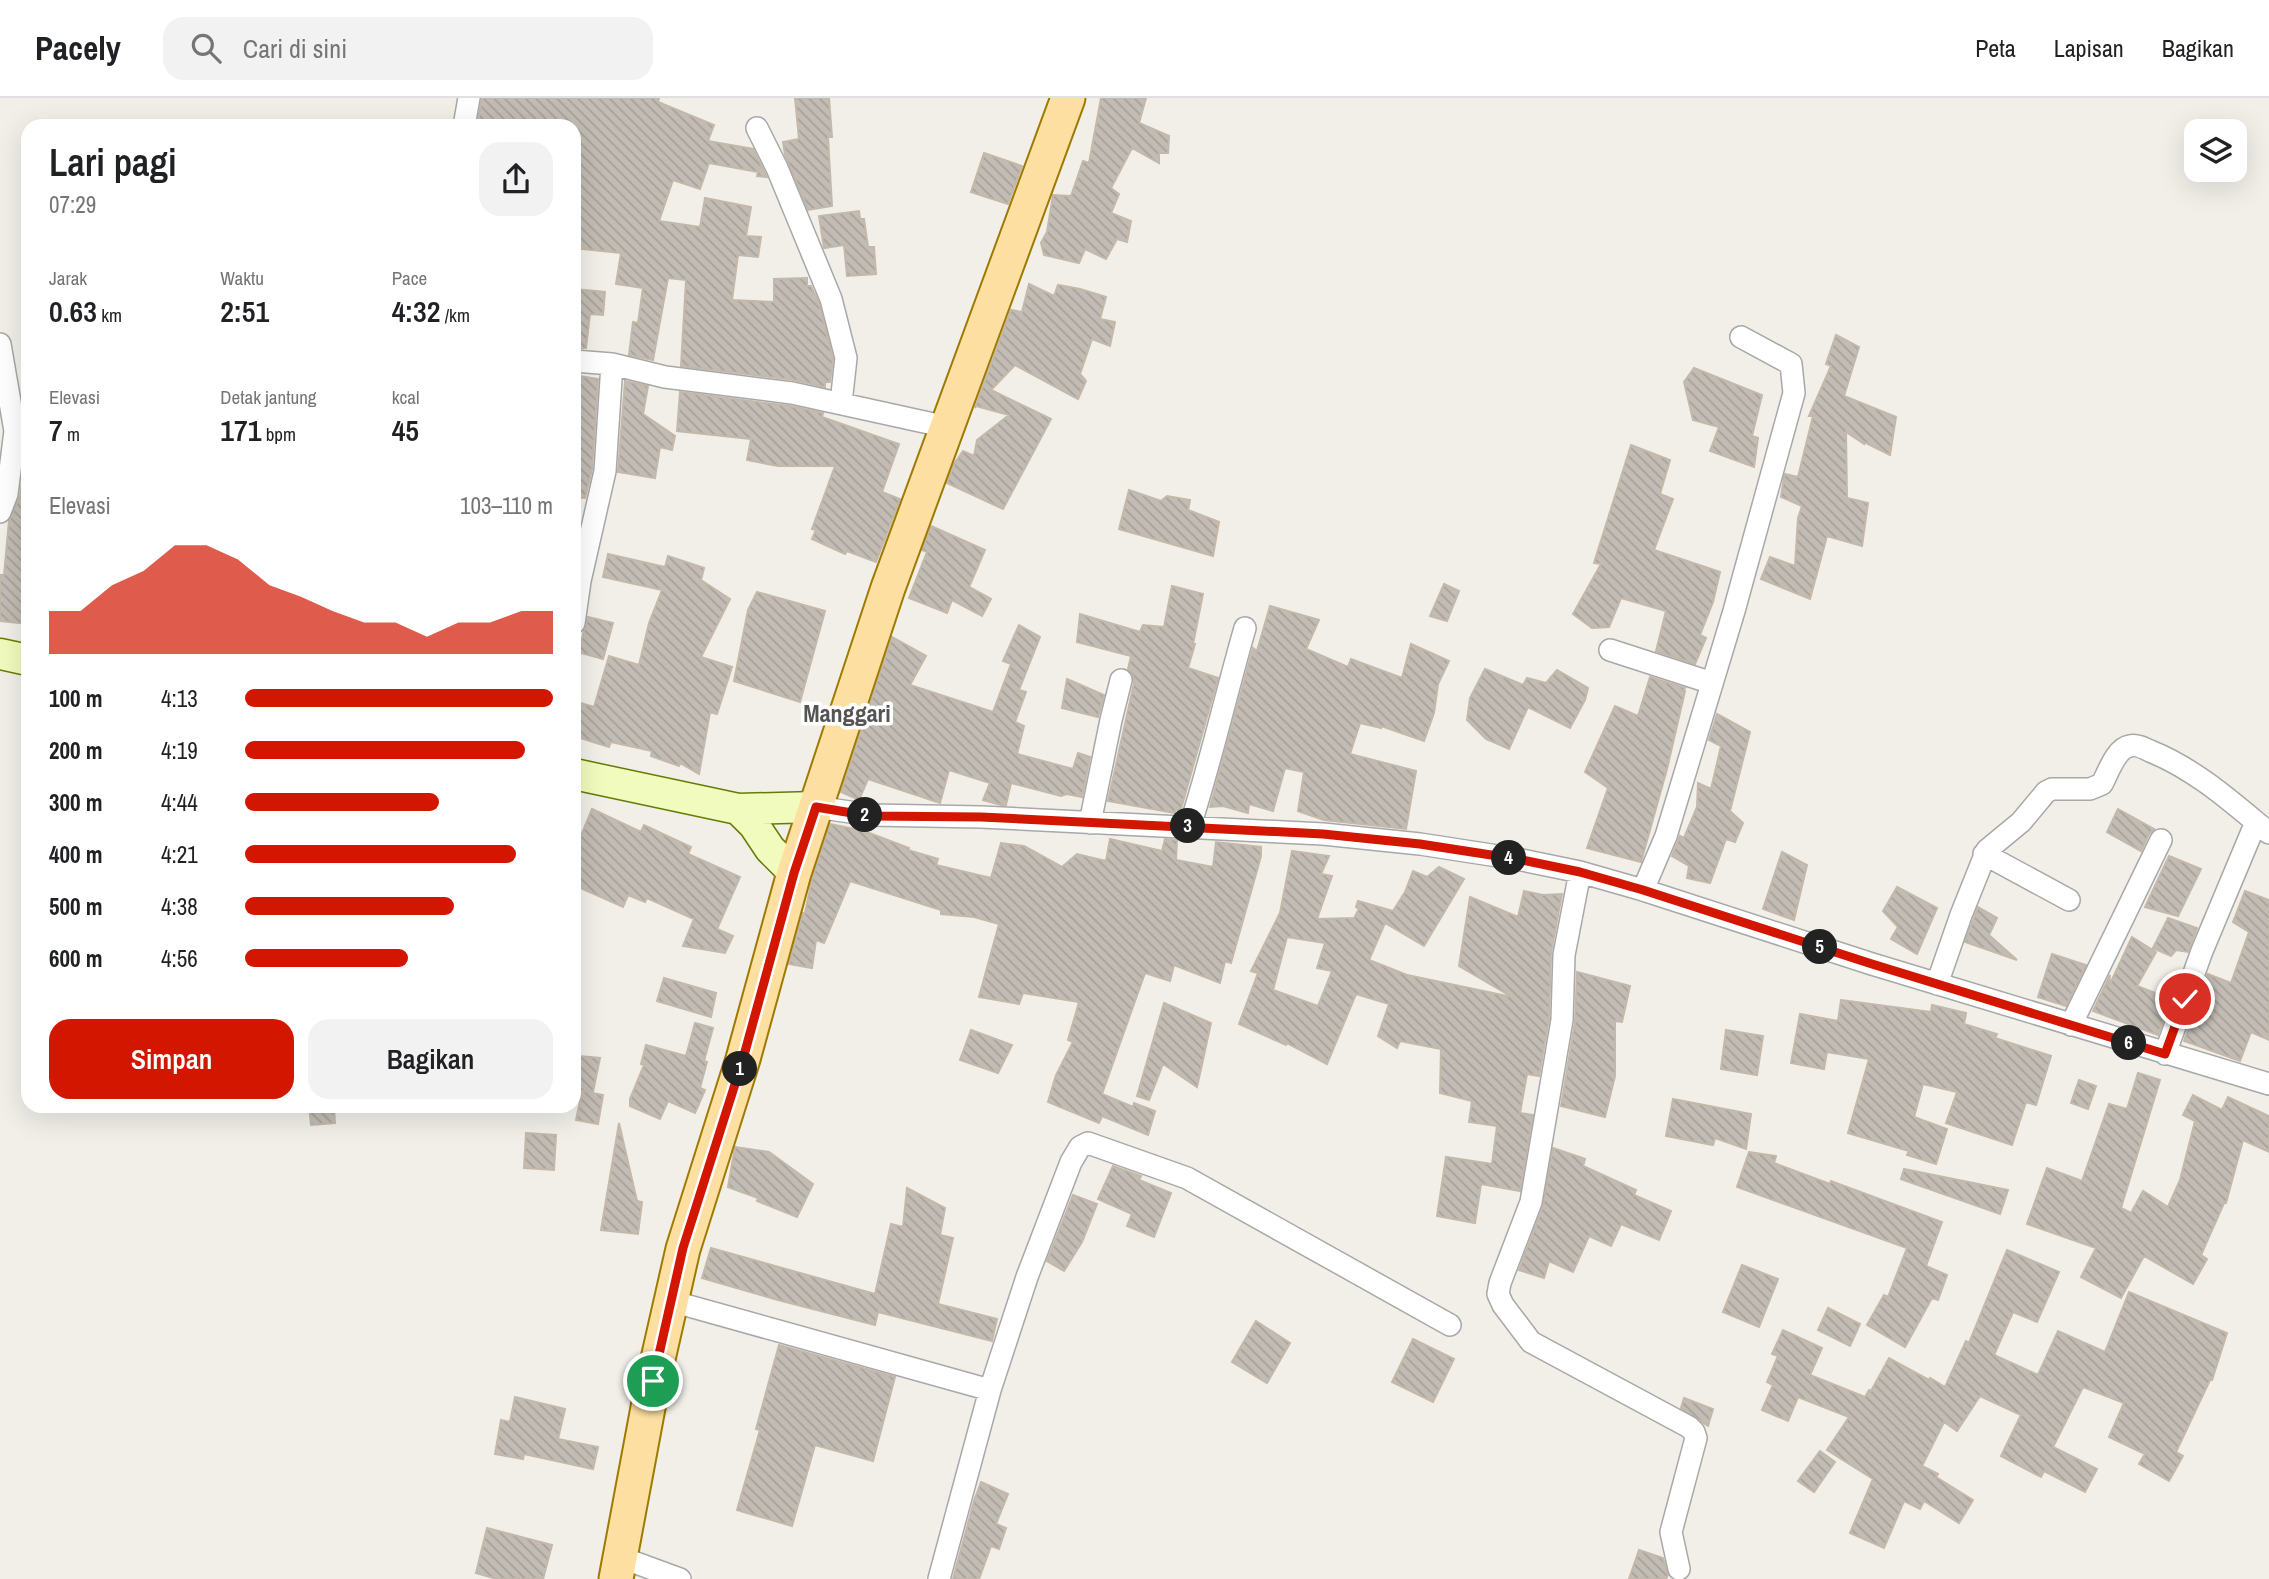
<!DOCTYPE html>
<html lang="id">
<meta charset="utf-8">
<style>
body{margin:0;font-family:"Archivo Narrow",sans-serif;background:#f2f2f2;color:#202124;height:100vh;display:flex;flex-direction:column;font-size:26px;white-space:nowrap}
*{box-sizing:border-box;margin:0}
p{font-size:23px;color:#757577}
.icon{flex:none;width:38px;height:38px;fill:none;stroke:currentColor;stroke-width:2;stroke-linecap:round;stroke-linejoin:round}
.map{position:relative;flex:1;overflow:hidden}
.drawer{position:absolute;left:21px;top:21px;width:560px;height:994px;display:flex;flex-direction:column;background:#fff;border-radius:21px;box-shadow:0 7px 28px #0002}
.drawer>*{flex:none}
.fabs{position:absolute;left:2184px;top:21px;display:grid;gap:14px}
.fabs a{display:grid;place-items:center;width:63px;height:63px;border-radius:14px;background:#fff;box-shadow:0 7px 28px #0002;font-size:35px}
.pin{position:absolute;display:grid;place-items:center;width:60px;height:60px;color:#fff;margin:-30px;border:4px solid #fff;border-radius:50%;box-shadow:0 2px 7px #0007}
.km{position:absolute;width:35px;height:35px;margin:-18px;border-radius:50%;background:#222;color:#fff;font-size:19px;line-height:35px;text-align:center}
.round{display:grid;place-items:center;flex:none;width:74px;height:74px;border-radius:21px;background:#f2f2f2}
.overview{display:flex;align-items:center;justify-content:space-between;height:119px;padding:0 28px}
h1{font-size:38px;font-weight:600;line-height:52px}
.figures{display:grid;grid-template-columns:repeat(3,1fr);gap:10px;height:119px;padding:7px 28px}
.figures div{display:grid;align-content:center}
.figures b{font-size:30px;font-weight:600}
.figures small{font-size:19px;font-weight:400}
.figures p{font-size:19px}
.chart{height:196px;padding:14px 28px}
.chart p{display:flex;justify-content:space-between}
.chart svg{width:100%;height:126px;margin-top:7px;fill:#d21600;opacity:.7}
.action{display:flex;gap:14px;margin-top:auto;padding:14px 28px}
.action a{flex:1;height:80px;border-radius:21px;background:#d21600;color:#fff;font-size:28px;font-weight:600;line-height:80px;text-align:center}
.action a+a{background:#f2f2f2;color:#202124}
ul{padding:0 28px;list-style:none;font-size:23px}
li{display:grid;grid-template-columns:112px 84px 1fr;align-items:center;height:52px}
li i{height:18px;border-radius:9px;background:#d21600}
header{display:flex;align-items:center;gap:42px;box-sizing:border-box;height:98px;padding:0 35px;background:#fff;border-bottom:2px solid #e0e0e0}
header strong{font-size:33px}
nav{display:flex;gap:38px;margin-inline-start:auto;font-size:24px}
.search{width:490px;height:63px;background:#f2f2f2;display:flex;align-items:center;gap:18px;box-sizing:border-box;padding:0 24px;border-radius:21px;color:#757577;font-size:26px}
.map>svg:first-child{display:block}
.building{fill:url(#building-back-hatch);stroke:#c4b8aa;stroke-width:2;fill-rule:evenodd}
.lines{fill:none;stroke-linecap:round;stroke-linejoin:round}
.minor-casing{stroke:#a8a8a8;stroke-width:24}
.secondary-casing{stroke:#637d03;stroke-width:33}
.primary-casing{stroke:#9e7a00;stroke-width:37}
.minor{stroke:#fff;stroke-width:21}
.secondary{stroke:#f1fbbd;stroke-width:30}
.primary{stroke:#fddfa1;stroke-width:33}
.route-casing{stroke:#fff;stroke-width:14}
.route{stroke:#d21600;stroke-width:9}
.labels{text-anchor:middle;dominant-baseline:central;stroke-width:7;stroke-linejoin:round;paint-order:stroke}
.quarter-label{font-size:24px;font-weight:bold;fill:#545454;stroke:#fff}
</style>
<header>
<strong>Pacely</strong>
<div class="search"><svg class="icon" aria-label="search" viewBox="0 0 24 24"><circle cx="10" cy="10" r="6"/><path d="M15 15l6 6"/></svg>Cari di sini</div>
<nav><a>Peta</a><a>Lapisan</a><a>Bagikan</a></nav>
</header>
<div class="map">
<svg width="2269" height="1481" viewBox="0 0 2269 1481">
<defs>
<pattern id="building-back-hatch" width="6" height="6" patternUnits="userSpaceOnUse" patternTransform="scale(1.75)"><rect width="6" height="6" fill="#c2bcb4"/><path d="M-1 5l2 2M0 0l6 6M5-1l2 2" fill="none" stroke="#a6a19a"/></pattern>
</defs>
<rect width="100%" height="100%" fill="#f1efe8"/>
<path class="building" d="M482 0H659L658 4 714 27 708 43 753 51 767 79 757 78 758 74 709 65 700 91 673 82 659 123 700 129 705 100 751 109 746 138 761 139 758 159 738 157 732 202 774 204V181L807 180V188H811L819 205 833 261 830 284H825V289L794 282 681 268 686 182 668 180 653 262 629 257 633 224 638 225 643 190 616 186 621 155 574 150 577 91 574 90V28H477Z
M795 0H829L832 39H828L832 108 808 112 785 57 783 44 799 41Z
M1101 0H1146L1139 25 1169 38 1168 55H1159V65L1132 50 1111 90 1119 96 1111 115 1131 123 1127 144 1117 141 1106 161 1085 151 1079 165 1044 157 1041 145 1047 134 1053 97 1071 98 1083 63 1089 65Z
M984 55 1022 68 1008 106 971 94Z
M859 113 860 121H864L868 149H874L876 176 847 178 844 147 824 150 819 118Z
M1029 186 1054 198 1058 187 1080 191 1106 199 1100 221 1115 224 1110 248 1092 241 1080 276 1086 283 1078 301 1015 267 991 292 1051 321 1003 411 947 385 954 366 963 353 974 358 977 342 1009 317 976 308 975 310 1011 212 1022 214Z
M574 191 605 194 603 217 590 216 586 250H574Z
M1836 237 1859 249 1844 298 1896 319 1890 357 1864 344V346L1846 334 1847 400 1868 405 1862 448 1827 438 1810 501 1761 481 1770 459 1795 468 1798 420 1802 408 1781 399 1784 379 1785 376 1798 379 1813 318H1809L1831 268 1826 266Z
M1694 270 1762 297 1752 338 1758 340 1754 369 1710 353 1719 329 1693 322 1684 284Z
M574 277 598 281 592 371 585 400 574 399Z
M625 283 648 288 643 316 675 338 672 352 660 349 655 380 618 374Z
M680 294 790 308 823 315 822 319 899 346 882 394 900 401 876 464 847 453 845 456 812 441 816 432 812 431 835 368H778L747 362 751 341 677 333Z
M1631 347 1670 362 1660 396 1673 401 1654 452 1720 474 1713 504 1700 537 1706 540 1695 566 1656 553 1666 513 1621 500 1609 529 1592 530 1573 516 1601 466 1594 465Z
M25 358H28V526L0 523V477H4L9 423 20 398Z
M1129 392 1161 403 1167 398 1190 402 1188 412 1219 424 1213 458 1119 431Z
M931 428 985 452 969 489 991 501 982 518 952 502 947 515 909 500 927 454 922 452Z
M608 456 665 469 668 458 704 470 701 482 730 501 701 559 732 569 717 616 710 614 699 676 680 665 679 668 651 658 652 653 611 644 609 649 574 638V603L594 609 609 558 639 567 649 525 662 492 603 479Z
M1444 486 1459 493 1447 523 1430 518Z
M1172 488 1203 496 1193 546H1195L1188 570 1218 580 1181 711 1175 712V715L1108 703 1134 585 1133 578 1128 571 1131 558 1077 544 1080 516 1140 534 1143 527 1164 529Z
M757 494 825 513 800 604 734 583 748 512Z
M1270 508 1319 522 1306 551 1348 569 1351 561 1402 580 1411 546 1449 563 1438 586 1434 615 1424 643 1381 628V630L1360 625 1350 656 1416 673 1406 731 1324 722 1298 713 1304 674 1285 670 1273 713 1249 706 1248 715 1223 708 1210 709 1253 550 1257 553Z
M588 519 613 525 603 561 578 554Z
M1019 527 1040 539 1019 592 1026 594 1015 624 1024 628 1017 656 1073 671 1078 655 1090 659 1082 699 1067 696 1061 698 1011 685 1006 707H1001L983 702 990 685 949 672 940 705 868 681 859 702 841 694 892 539 926 558 910 587 993 614 1011 566 1003 563Z
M1485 571 1523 587 1527 580 1546 585 1557 572 1588 590 1585 602 1570 630 1528 609 1509 651 1486 641 1467 622 1470 600Z
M1650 579 1685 590 1683 593H1685L1667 671 1641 764 1587 750 1608 690 1585 674 1615 608 1638 618Z
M1067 581 1104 597 1098 619 1062 610Z
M1717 616 1750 634 1730 713 1743 725 1735 744 1726 741 1710 785 1687 780 1689 768 1672 758 1680 738 1684 740 1697 709 1698 685 1711 691 1721 648 1709 642Z
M592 711 641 734 644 727 691 749 688 756 740 779 717 831 733 838 725 855 683 848 694 821 647 800 645 804 628 797 623 809 574 787V754Z
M2118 711 2154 731 2149 736 2141 753 2107 734Z
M830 726 864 733 909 750 908 752 938 761 936 767 991 780 1001 745 1024 748 1062 769 1077 756 1106 763 1110 741 1162 753 1165 741 1177 742 1176 762 1213 769 1216 744 1261 749V758L1231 865 1225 863 1220 885 1174 867 1170 883 1145 875 1102 996 1133 1009 1134 1005 1155 1013 1148 1037 1102 1018 1099 1025 1048 1004 1056 977 1073 944 1068 942 1079 904 1023 895 1019 906 979 899 999 826 974 819 941 816V812L850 783 824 845 816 842 812 870 789 866 803 815H805L812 781Z
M1292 753 1329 758 1321 776 1332 778 1317 821 1354 820 1359 811 1356 809 1358 803 1393 813 1405 794 1413 773 1427 779 1439 769 1464 781 1424 848 1385 825 1369 862 1407 877 1512 899 1459 868 1470 799 1518 819 1524 793 1543 797 1562 796 1551 855 1549 921 1539 978 1527 976 1520 1015 1533 1017 1520 1093 1481 1086 1475 1125 1437 1118 1446 1059 1492 1066 1497 1028 1469 1024 1472 1003 1440 995 1441 951 1400 943 1397 950 1378 938 1389 906 1356 896 1327 966 1287 945 1286 947 1239 926 1258 875 1251 873 1280 815ZM1287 839 1325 845 1317 870 1332 873 1318 908 1273 892Z
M1782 754 1807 767 1794 822 1763 811Z
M2169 758 2201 771 2178 818 2145 809Z
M1897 789 1937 810 1917 856 1891 841 1898 829 1883 813Z
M2245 793 2269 802V942L2251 934 2240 963 2184 943 2208 876 2231 885 2249 834 2233 824Z
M1978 809 1997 820 1989 837 2017 862 1965 844Z
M2168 820 2197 830 2188 854 2176 852 2171 858 2153 850Z
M2132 839 2156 854 2137 888 2171 901 2158 937 2093 913 2110 877 2109 888Z
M2052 856 2086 867 2066 908 2038 899Z
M1577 874 1630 888 1622 924 1615 923V978L1605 1019 1561 1008 1575 924Z
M664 880 716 895 711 919 657 903Z
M1841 902 1931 914 1932 907 1966 915 1964 926 1997 936 1995 940 2051 958 2036 1007 2026 1004 2012 1047 1946 1025 1957 994 1923 986 1914 1019 1947 1031 1936 1066 1907 1057 1909 1053 1848 1035 1869 961 1827 954 1824 971 1791 965 1800 916 1838 923Z
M1164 905 1211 925 1197 989 1163 966 1149 1002 1137 998Z
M695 925 713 930 704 963 707 964 700 990 705 992 695 1015 668 1003 660 1021 630 1008V1001L644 967 641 966 646 947 686 958Z
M971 932 1012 947 998 975 960 962Z
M1726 932 1763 938 1757 977 1721 971Z
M579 958 600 960 593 994 574 992Z
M2138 975 2160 982 2121 1110 2131 1115 2143 1093 2168 1109 2180 1082 2195 1023 2183 1017 2193 997 2222 1012 2228 999 2269 1018V1054L2243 1042 2226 1105H2224L2201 1157 2207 1161 2193 1186 2144 1158 2121 1200 2081 1179 2096 1150 2027 1126 2047 1070 2082 1083 2109 1006 2127 1011Z
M2079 982 2096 988 2088 1011 2071 1005Z
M582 993 603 997 598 1026 576 1022Z
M1673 1001 1751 1016 1746 1051 1715 1040 1713 1047 1666 1038Z
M309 1008H334L335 1025 311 1027Z
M619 1025 637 1103 642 1104 638 1136 601 1132Z
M526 1035 556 1037 554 1072 524 1070Z
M735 1049 769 1054 813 1086 797 1119 757 1103 758 1100 728 1089Z
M1553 1050 1585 1061 1583 1068 1636 1092 1634 1097 1671 1113 1659 1142 1621 1126 1611 1148 1589 1138 1573 1174 1549 1163 1544 1180 1519 1172 1543 1108Z
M1749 1054 1776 1058 1774 1065 1830 1086 1831 1083 1942 1124 1926 1168 1947 1177 1938 1202 1932 1200 1905 1249 1867 1227 1884 1197 1888 1199 1907 1150 1737 1089Z
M1113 1068 1141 1078 1139 1082 1171 1095 1154 1139 1127 1128 1132 1116 1098 1101Z
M1904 1071 2008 1092 2000 1116 1901 1081Z
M907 1090 945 1110 940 1137 953 1140 938 1206 997 1221 992 1243 878 1214 875 1227 778 1202 702 1180 711 1150 875 1196 891 1126 903 1129Z
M1073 1097 1097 1106 1082 1144 1064 1173 1047 1163Z
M2007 1152 2059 1174 2037 1224 2013 1214 1994 1257 2038 1277 2058 1233 2105 1254 2129 1194 2227 1235 2212 1282H2210L2176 1354 2183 1358 2169 1383 2139 1366 2145 1356 2109 1339 2124 1305 2083 1289 2053 1349 2097 1371 2085 1394 2044 1373 2041 1379 2001 1358 2021 1317 1980 1298 1957 1333 1944 1324 1922 1368 1938 1376 1936 1379 1973 1402 1959 1425 1924 1403 1920 1411 1904 1403 1884 1450 1850 1435 1873 1381 1827 1352 1849 1319 1798 1299 1788 1323 1762 1312 1773 1287 1767 1284 1778 1258 1772 1256 1783 1232 1822 1250 1810 1277 1865 1299 1869 1292 1871 1293 1889 1260 1929 1282 1930 1280 1945 1289 1966 1243 1969 1245Z
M1742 1167 1778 1181 1759 1229 1723 1214Z
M1828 1210 1860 1226 1850 1248 1818 1232Z
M1256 1223 1290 1245 1267 1285 1232 1264Z
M1413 1241 1454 1261 1433 1304 1392 1284Z
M779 1247 895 1279 873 1363 815 1347 792 1428 737 1412 760 1332 756 1331Z
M515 1299 565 1311 558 1341 598 1349 593 1371 524 1356 523 1361 495 1356 501 1322 510 1324Z
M1684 1300 1713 1311 1708 1328 1681 1310Z
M1820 1353 1835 1364 1814 1394 1798 1383Z
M981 1384 1008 1396 996 1426 1006 1430 999 1451 991 1448 979 1481H953L974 1403Z
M487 1430 552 1447 543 1481H497L476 1475Z
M1639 1452 1663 1460 1668 1477 1666 1481H1629Z"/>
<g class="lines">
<defs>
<path id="minor" d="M464 28 469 0
M757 30 777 70 831 201 846 260 841 305
M0 246 15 333 7 396 0 414
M574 263 612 266
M574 525 580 483 605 373 612 266 665 279 792 295 947 329
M1610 552 1712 585
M816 709 870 717 981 719 1323 736 1420 746 1517 761 1580 774 1643 792 1872 866 2269 986
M1090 725 1111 622 1121 582
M1190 728C1211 663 1226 596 1245 530
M1984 756 2069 802
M1580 774 1564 857 1562 922 1531 1104 1500 1185 1498 1196 1503 1207 1531 1244 1689 1329 1694 1334 1696 1340 1671 1434 1679 1471
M1643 792 1666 738 1734 513 1794 295 1791 266 1741 239
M1937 886 1961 817 1987 752 2021 724 2046 694 2052 691H2090L2102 686C2108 675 2116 650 2130 648 2136 646 2144 650 2150 653 2195 671 2232 704 2269 735
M2071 927 2161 742
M2165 956 2202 853 2256 724
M671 1203 990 1292
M620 1459 680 1481
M939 1481 990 1292 1027 1179 1071 1064 1080 1049 1088 1045 1187 1080 1450 1227"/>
<path id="secondary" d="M0 556 28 562
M574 676 738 711 816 709
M738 711 754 727 770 751 794 775"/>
<path id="primary" d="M616 1481 653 1283 683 1151 743 961 794 775 888 490 1068 0"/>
</defs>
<use href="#minor" class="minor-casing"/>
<use href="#secondary" class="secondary-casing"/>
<use href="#primary" class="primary-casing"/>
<use href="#minor" class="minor"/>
<use href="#secondary" class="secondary"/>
<use href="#primary" class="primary"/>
</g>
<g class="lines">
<defs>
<path id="route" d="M653 1283 683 1150 743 961 794 775 816 709 870 718 981 719 1323 736 1420 746 1517 761 1580 774 1643 792 1872 866 2165 956 2185 901"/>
</defs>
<use href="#route" class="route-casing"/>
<use href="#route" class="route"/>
</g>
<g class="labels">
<g class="quarter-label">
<text x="847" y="615">Manggari</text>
</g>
</g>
</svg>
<div class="fabs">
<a><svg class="icon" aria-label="layers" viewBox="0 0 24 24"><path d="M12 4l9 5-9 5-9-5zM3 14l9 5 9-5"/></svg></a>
</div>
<div class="pin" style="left:653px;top:1283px;background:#1e9e55"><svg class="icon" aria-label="arrive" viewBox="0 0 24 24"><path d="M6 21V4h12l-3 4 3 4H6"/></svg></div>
<div class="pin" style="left:2185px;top:901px;background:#d93025"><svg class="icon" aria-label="check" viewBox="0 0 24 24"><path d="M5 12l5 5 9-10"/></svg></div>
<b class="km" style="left:740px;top:971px">1</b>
<b class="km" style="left:865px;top:717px">2</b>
<b class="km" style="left:1188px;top:728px">3</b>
<b class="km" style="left:1509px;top:760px">4</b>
<b class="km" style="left:1820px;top:849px">5</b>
<b class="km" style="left:2129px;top:945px">6</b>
<section class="drawer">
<div class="overview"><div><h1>Lari pagi</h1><p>07:29</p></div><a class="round"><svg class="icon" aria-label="share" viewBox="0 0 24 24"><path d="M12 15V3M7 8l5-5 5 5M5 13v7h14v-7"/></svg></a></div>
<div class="figures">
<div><p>Jarak</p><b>0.63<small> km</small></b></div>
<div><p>Waktu</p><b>2:51</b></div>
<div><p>Pace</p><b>4:32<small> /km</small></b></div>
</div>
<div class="figures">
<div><p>Elevasi</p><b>7<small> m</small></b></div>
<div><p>Detak jantung</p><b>171<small> bpm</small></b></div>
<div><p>kcal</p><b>45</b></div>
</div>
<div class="chart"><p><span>Elevasi</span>103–110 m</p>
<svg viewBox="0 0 160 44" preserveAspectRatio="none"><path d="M0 44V29L10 29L20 20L30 15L40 6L50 6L60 11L70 20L80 24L90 29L100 33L110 33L120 38L130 33L140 33L150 29L160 29V44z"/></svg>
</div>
<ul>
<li><b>100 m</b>4:13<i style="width:100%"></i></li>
<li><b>200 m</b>4:19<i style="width:91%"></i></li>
<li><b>300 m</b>4:44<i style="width:63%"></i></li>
<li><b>400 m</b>4:21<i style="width:88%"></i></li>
<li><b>500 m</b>4:38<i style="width:68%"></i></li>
<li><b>600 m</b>4:56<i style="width:53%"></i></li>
</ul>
<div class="action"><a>Simpan</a><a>Bagikan</a></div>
</section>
</div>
